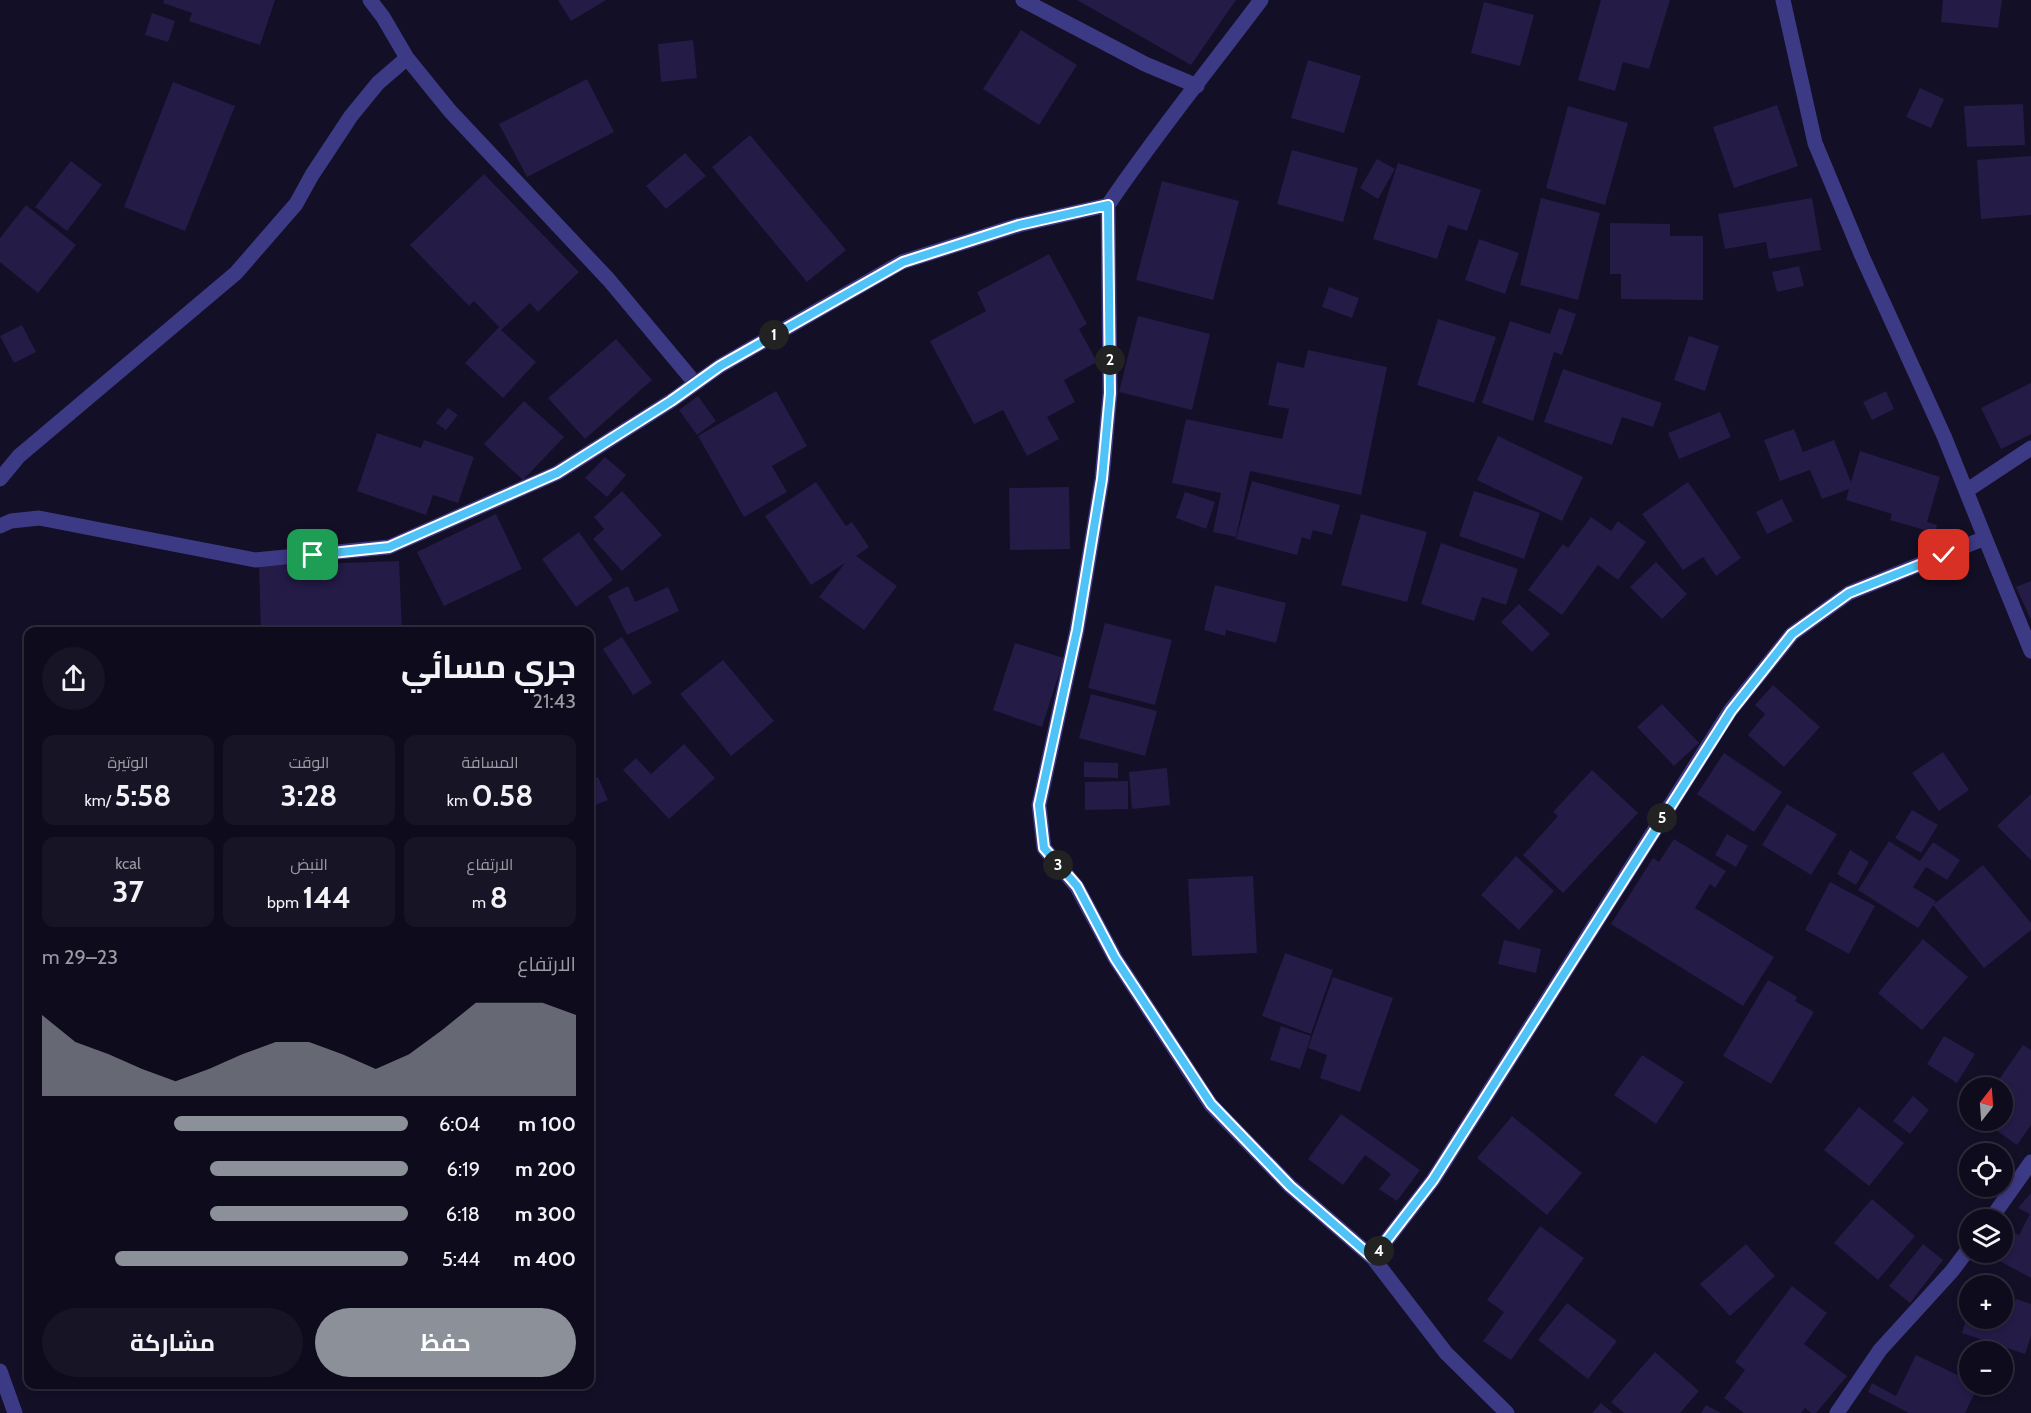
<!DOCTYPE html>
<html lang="ar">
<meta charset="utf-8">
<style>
body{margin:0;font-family:Cabin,Cairo,sans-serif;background:#171425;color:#f1f3f6;direction:rtl;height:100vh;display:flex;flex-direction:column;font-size:22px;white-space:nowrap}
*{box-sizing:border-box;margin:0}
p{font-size:20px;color:#9b9ba3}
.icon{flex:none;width:33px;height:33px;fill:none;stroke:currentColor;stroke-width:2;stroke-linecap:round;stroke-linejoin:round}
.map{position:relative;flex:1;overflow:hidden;direction:ltr}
.drawer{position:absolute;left:24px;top:627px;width:570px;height:762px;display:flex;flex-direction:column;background:#0e0b1c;border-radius:12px;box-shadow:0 3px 9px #0003,0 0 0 2px #2e2b3b;direction:rtl}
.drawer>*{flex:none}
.needle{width:39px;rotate:17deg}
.buttons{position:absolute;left:1959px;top:1077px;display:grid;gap:12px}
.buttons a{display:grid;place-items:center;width:54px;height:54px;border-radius:50%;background:#0e0b1c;box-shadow:0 3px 9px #0003,0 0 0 2px #2e2b3b;font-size:30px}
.pin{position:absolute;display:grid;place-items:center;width:51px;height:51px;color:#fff;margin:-26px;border-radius:12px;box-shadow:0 3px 9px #0006}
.km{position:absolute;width:30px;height:30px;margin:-15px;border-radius:50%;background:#222;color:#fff;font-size:16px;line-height:30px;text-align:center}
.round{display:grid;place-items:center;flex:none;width:63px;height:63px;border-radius:32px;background:#171425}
.headline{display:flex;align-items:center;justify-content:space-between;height:102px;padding:0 18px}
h1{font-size:33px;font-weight:700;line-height:45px}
.stats{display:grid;grid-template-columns:repeat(3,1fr);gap:9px;height:102px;padding:6px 18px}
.stats div{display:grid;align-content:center;border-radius:12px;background:#171425;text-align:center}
.stats b{font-size:30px;font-weight:700}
.stats small{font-size:16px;font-weight:400}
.stats p{font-size:16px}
.chart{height:168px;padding:12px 18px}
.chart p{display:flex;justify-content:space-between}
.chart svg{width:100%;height:108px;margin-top:6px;fill:#8c9099;opacity:.7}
.cta{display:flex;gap:12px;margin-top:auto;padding:12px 18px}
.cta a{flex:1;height:69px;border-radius:36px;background:#8c9099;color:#fff;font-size:24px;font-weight:700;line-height:69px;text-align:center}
.cta a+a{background:#171425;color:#f1f3f6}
ul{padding:0 18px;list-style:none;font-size:20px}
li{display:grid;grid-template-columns:96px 72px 1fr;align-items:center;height:45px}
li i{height:15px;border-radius:8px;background:#8c9099}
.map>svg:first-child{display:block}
.building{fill:#241b47}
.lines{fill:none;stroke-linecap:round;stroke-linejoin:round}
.minor{stroke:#3d3a85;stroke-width:15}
.route-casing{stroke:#fff;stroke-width:12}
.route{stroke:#4fc3f7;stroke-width:8}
</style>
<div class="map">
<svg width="2031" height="1413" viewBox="0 0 2031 1413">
<rect width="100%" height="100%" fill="#130f26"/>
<path class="building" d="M164 0H275L260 45 189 21 192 13 163 3Z
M558 0H606L571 21Z
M1077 0H1236L1191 65Z
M1601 0H1670L1649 69 1623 62 1615 91 1578 80Z
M1943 0H2002L1998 28 1941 22Z
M1484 2 1534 15 1520 66 1471 53Z
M152 13 175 21 168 42 145 35Z
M1021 30 1077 65 1039 125 983 89Z
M693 40 697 78 661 82 658 44Z
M1308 60 1361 76 1344 133 1291 118Z
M587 79 614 132 527 177 499 124Z
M173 82 235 106 185 231 124 207Z
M1920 88 1944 99 1931 128 1906 117Z
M2023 104 2025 145 1967 147 1964 106Z
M1777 105 1798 166 1734 188 1713 127Z
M1568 106 1628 123 1605 205 1546 188Z
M750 135 846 250 807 282 712 167Z
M1292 150 1358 168 1343 222 1277 204Z
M685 153 706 176 666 209 646 186Z
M2031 156V215L1981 219 1977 160Z
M1377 159 1395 169 1378 199 1360 188Z
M71 161 102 185 67 231 35 207Z
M1398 163 1481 190 1467 231 1448 225 1437 259 1373 239Z
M484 174 579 272 538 312 530 303 501 330 536 362 503 398 465 363 499 327 474 301 469 306 410 245Z
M1162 181 1239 201 1213 300 1136 280Z
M1541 198 1600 213 1578 300 1520 285Z
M1812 198 1821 250 1769 259 1766 242 1725 249 1718 214Z
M26 205 76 245 38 293 0 262V238Z
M1610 223 1670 224V236H1703V300L1621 299V274H1610Z
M1479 239 1519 253 1505 294 1465 280Z
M1049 254 1087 324 1079 329 1097 362 1064 380 1075 402 1047 417 1059 439 1027 456 1003 410 974 424 930 341 986 311 977 292Z
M1799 266 1804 286 1777 292 1772 272Z
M1329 287 1359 298 1352 318 1322 307Z
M1559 308 1576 314 1562 355 1554 352 1533 421 1482 403 1510 321 1550 334Z
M1138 316 1210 334 1192 410 1119 392Z
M1438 319 1496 337 1474 403 1417 385Z
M22 325 36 352 14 363 0 336Z
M1689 336 1719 346 1705 391 1674 380Z
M616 339 652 380 585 439 548 398Z
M1308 350 1387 367 1361 495 1250 471 1236 537 1213 532 1221 493 1172 483 1186 419 1282 439 1289 409 1268 405 1277 362 1304 368Z
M1563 369 1662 403 1653 427 1622 417 1612 445 1544 422Z
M2031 383V434L2001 449 1981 408Z
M776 391 807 446 772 466 787 492 744 517 698 436Z
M1886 391 1894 409 1872 420 1863 402Z
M698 396 716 421 697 435 679 410Z
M524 401 564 437 523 480 484 444Z
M448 408 458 415 446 430 436 423Z
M1720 412 1731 437 1679 459 1668 433Z
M1794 429 1803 452 1834 440 1851 482 1860 451 1940 477 1927 522 1937 525 1935 533 1890 520 1892 514 1846 500 1849 489 1822 499 1810 470 1780 481 1764 440Z
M377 433 421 448 424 440 474 457 458 503 433 495 426 515 357 491Z
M1498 436 1583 477 1562 521 1477 480Z
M605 457 626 475 607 497 585 478Z
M1252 481 1340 505 1332 535 1313 530 1310 540 1302 537 1297 555 1236 539Z
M816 482 846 526 852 522 869 547 856 556 897 586 864 630 819 597 845 563 811 585 765 516Z
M1688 482 1741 558 1716 576 1703 557 1683 570 1642 514Z
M1069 487 1070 549 1010 550 1009 488Z
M622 491 662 535 622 571 593 539 604 529 594 517Z
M1474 491 1540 513 1524 559 1459 536Z
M1185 492 1215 502 1206 529 1176 518Z
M1782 499 1793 521 1767 534 1756 512Z
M496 514 522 569 444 606 417 552Z
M1361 514 1427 532 1407 602 1341 585Z
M1591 517 1611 531 1618 521 1646 542 1618 580 1598 565 1562 615 1528 590 1563 544 1568 548Z
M579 532 613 580 576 607 542 559Z
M1441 543 1518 569 1506 605 1482 597 1474 621 1421 604Z
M399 561 402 632H261L259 566Z
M1656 562 1687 594 1662 619 1630 587Z
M2031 581V620L2016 587Z
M1215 585 1286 603 1276 643 1226 630 1225 636 1204 630Z
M628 586 635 602 668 587 679 611 627 635 608 596Z
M1519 604 1550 634 1532 652 1501 622Z
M1105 623 1172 640 1155 705 1088 688Z
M622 637 652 683 633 695 603 649Z
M1015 643 1064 658 1042 727 993 710Z
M723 660 774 721 731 756 680 694Z
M1773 685 1820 727 1784 767 1748 735 1765 714 1755 705Z
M1091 694 1157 711 1145 756 1079 738Z
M1662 704 1699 743 1674 766 1637 727Z
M684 744 715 778 669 819 623 770 636 758 651 774Z
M1943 752 1969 790 1939 811 1912 773Z
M1724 753 1782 792 1754 832 1697 794Z
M1084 762 1118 763V778L1084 777Z
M1167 768 1170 805 1132 809 1129 772Z
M1592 770 1638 813 1563 893 1523 855 1558 816 1553 812Z
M598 777 608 800 590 807V780Z
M1128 781V809L1085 810V782Z
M2031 794V860L1997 826Z
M1787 804 1837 834 1811 875 1762 845Z
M1912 810 1938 825 1921 853 1895 838Z
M1727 834 1748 846 1736 867 1715 855Z
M1674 839 1726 871 1715 888 1710 884 1695 908 1774 957 1743 1006 1611 924 1653 858 1659 862Z
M1889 841 1920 861 1933 842 1960 860 1947 880 1926 867 1913 887 1936 901 1918 928 1858 890Z
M1850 850 1869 862 1856 885 1837 874Z
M1516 856 1554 891 1519 930 1481 895Z
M1983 865 2031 923V930L1984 968 1933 905Z
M1253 876 1257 953 1192 956 1188 879Z
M1830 882 1875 906 1849 954 1805 930Z
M1923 939 1968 977 1922 1030 1878 993Z
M1504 940 1541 949 1536 973 1498 964Z
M1285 953 1333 970 1311 1034 1262 1016Z
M1333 977 1393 998 1360 1092 1320 1078 1327 1055 1308 1048Z
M1768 980 1797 997 1795 1001 1814 1012 1771 1084 1723 1056Z
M1281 1026 1311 1036 1300 1069 1270 1060Z
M1944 1036 1975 1054 1957 1083 1927 1064Z
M2023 1045 2031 1050V1125L2017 1145 1982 1120H2002V1088H1993Z
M1642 1055 1684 1082 1656 1124 1614 1095Z
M1913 1096 1929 1110 1910 1134 1893 1121Z
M1859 1107 1904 1143 1869 1186 1824 1150Z
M1341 1114 1420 1170 1397 1201 1379 1189 1391 1174 1365 1155 1343 1185 1308 1159Z
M1512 1116 1582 1173 1547 1215 1477 1158Z
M2031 1193V1278L1983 1252H2002V1226L2019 1235 2030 1214 2018 1208Z
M1872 1199 1915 1236 1878 1280 1834 1243Z
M1540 1226 1584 1258 1511 1360 1483 1341 1504 1312 1487 1300Z
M1746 1244 1775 1276 1730 1316 1700 1284Z
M1923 1244 1943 1260 1910 1303 1889 1286Z
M1792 1286 1827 1313 1804 1344 1847 1376 1816 1413H1811L1805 1408 1801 1413H1744L1724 1398 1745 1370 1735 1362Z
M2002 1291 2011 1294 2007 1307 2002 1305Z
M2016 1299 2031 1304V1336L2025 1354 1962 1333 1969 1311 1970 1318H2002V1312L2010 1315Z
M1567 1303 1617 1341 1588 1379 1538 1340Z
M1655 1352 1699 1391 1680 1413H1624L1611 1402Z
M1916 1355 1970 1381V1384L1978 1386 1965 1413H1909L1868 1392 1872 1383 1896 1396Z
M1601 1403 1613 1413H1592Z
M1706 1405 1721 1413H1701Z"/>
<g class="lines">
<path class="minor" d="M370 0 383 17 407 58 450 111 609 280 695 383
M1023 0 1145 64 1197 86
M1108 205 1110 393 1102 479 1077 630 1039 805 1044 848 1077 887 1115 958 1211 1105 1290 1186 1373 1258 1433 1180 1730 711 1792 634 1849 593 1985 538 1944 436 1862 256 1815 143 1783 0
M0 479 19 456 236 273 296 204 312 175 351 116 378 83 407 58
M1966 491 2031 448
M0 526 11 521 39 518 255 560 389 547 557 473 671 401 720 366 902 262 1019 225 1108 205C1156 134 1210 68 1261 0
M1985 538 2031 651
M1990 1220 2031 1162
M1373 1258 1446 1353 1507 1413
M0 1371 15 1413
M1837 1413 1880 1350 1952 1271 1970 1247"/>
</g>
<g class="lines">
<defs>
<path id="route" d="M313 555 389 547 557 473 671 401 720 366 903 262 1019 225 1108 205 1110 393 1102 479 1077 630 1039 805 1044 848 1077 886 1115 958 1211 1104 1290 1186 1373 1258 1433 1180 1731 711 1792 634 1849 593 1944 555"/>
</defs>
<use href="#route" class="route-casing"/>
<use href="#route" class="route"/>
</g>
</svg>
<div class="buttons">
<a><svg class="needle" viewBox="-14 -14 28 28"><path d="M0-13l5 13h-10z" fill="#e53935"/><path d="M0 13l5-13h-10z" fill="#9b9ba3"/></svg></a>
<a><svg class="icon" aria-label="locate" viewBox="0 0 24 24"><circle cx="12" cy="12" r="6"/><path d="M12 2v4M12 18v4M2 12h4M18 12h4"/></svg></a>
<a><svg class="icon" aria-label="layers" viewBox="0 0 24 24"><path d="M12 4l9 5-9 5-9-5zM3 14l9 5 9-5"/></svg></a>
<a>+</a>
<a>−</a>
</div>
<div class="pin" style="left:313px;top:555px;background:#1e9e55"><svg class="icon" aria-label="arrive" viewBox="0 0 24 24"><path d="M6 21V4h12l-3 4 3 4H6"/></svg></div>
<div class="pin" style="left:1944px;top:555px;background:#d93025"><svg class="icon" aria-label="check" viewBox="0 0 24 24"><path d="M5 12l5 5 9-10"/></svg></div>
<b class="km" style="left:774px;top:335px">1</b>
<b class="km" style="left:1110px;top:360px">2</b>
<b class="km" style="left:1058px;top:865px">3</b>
<b class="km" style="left:1379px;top:1251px">4</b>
<b class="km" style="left:1662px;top:818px">5</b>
<section class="drawer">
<div class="headline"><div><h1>جري مسائي</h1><p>21:43</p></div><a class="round"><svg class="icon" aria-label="share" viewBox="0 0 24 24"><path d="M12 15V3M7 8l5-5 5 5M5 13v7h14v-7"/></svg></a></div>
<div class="stats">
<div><p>المسافة</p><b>0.58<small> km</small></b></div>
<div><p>الوقت</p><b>3:28</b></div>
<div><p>الوتيرة</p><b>5:58<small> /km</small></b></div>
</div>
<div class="stats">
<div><p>الارتفاع</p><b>8<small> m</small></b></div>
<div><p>النبض</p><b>144<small> bpm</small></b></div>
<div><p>kcal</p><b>37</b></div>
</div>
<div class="chart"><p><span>الارتفاع</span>23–29 m</p>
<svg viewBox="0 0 160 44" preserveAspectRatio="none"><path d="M0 44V11L10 22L20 27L30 33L40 38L50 33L60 27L70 22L80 22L90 27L100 33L110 27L120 17L130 6L140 6L150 6L160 11V44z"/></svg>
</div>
<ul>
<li><b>100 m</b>6:04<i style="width:64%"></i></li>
<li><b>200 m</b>6:19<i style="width:54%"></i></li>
<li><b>300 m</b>6:18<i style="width:54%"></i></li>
<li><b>400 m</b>5:44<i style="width:80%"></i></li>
</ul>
<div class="cta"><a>حفظ</a><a>مشاركة</a></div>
</section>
</div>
